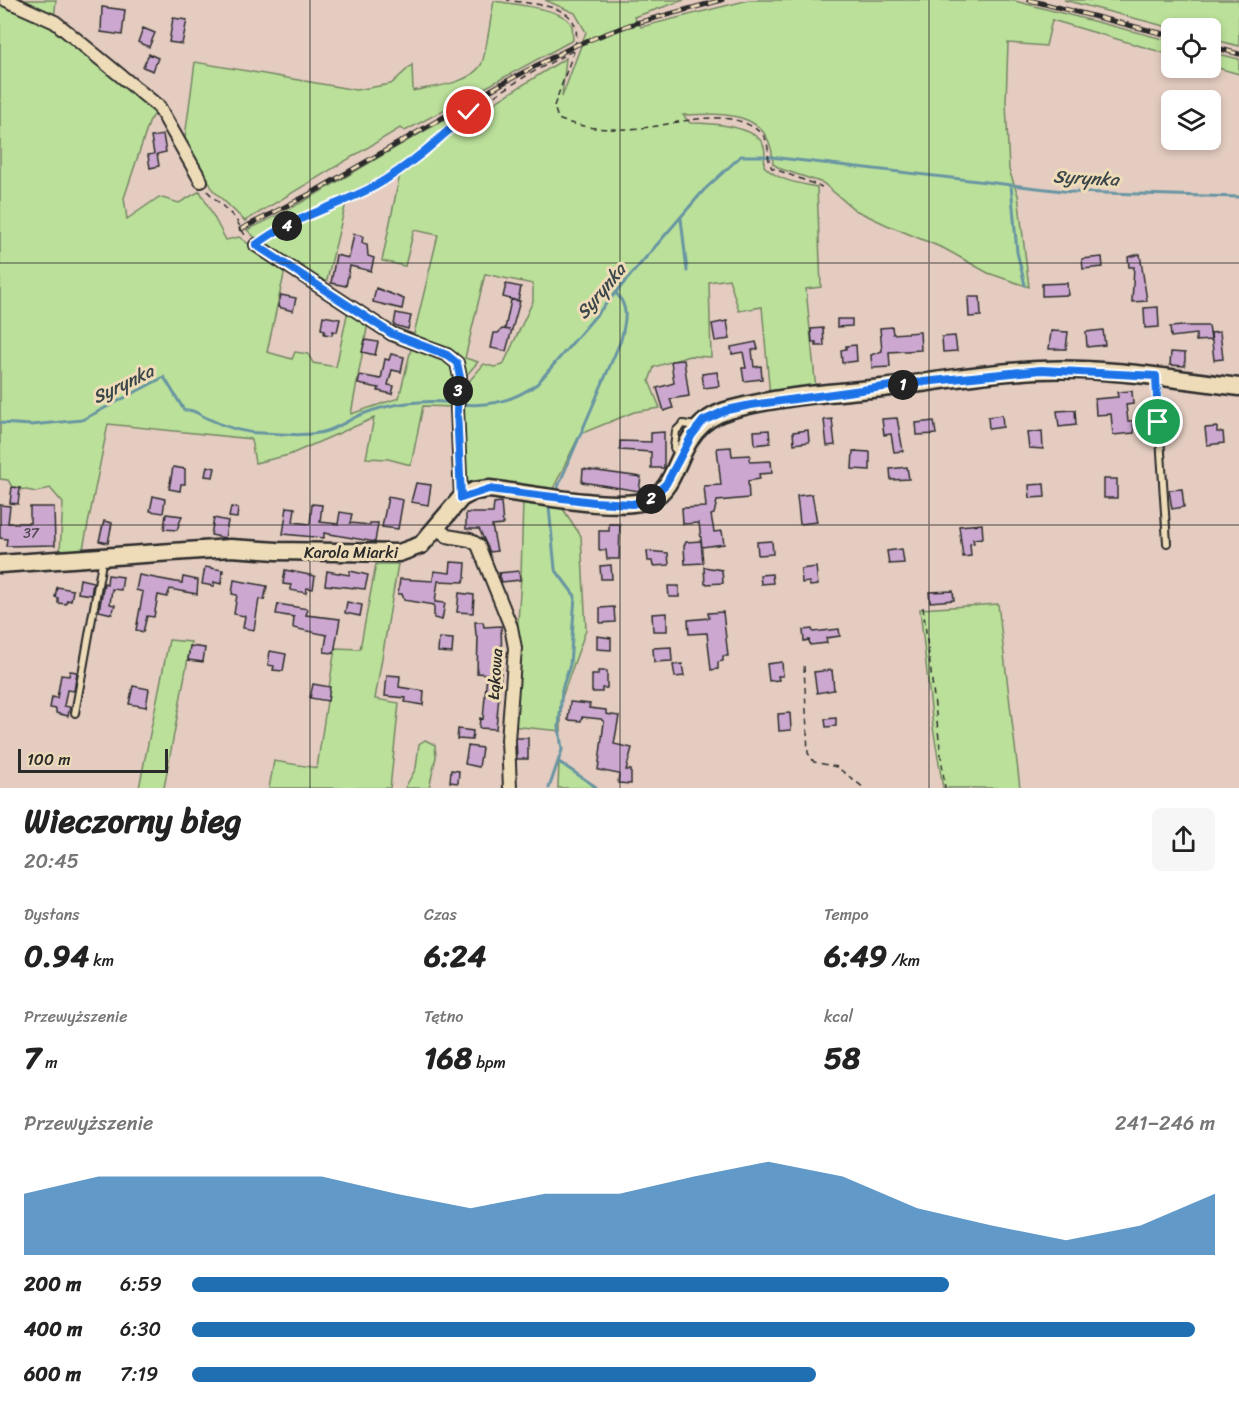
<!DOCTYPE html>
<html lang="pl">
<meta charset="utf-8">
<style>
body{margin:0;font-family:Sriracha,sans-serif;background:#f6f6f6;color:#222;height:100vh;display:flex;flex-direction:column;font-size:22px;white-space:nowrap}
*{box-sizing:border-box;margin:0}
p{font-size:20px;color:#767676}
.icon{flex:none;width:33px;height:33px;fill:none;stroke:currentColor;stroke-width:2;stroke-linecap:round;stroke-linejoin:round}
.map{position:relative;height:788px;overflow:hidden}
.drawer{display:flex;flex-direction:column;background:#fff;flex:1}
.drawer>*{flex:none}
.controls{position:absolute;left:1161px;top:18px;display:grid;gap:12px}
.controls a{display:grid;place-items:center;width:60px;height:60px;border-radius:9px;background:#fff;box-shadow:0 3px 9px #0003;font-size:30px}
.scale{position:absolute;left:18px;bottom:15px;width:150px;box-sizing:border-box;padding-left:6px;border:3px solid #2b2b2b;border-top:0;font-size:16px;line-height:21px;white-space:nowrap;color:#2b2b2b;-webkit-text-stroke:4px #eedcb9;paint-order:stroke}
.pin{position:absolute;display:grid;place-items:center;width:51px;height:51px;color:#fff;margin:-26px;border:3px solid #fff;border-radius:50%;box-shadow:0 2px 6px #0007}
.km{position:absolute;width:30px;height:30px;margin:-15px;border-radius:50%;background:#222;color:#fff;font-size:16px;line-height:30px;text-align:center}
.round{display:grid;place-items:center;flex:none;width:63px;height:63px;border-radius:9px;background:#f6f6f6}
.overview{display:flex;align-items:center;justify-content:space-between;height:102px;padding:0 24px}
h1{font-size:33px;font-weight:800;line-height:45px}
.figures{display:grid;grid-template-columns:repeat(3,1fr);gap:9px;height:102px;padding:6px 24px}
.figures div{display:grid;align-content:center}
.figures b{font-size:30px;font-weight:800}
.figures small{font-size:16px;font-weight:400}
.figures p{font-size:16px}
.chart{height:168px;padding:12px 24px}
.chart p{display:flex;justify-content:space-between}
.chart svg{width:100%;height:108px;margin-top:6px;fill:#1f6fb2;opacity:.7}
ul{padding:0 24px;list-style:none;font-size:20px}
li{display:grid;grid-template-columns:96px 72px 1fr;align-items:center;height:45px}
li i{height:15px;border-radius:8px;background:#1f6fb2}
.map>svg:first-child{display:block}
.green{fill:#bbe09a;stroke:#738662;stroke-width:1.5}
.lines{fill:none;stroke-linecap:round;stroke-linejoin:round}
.stream{stroke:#6895a2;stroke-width:3}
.building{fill:#cca8d1;stroke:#2b2b2b;stroke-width:1.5}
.lane-casing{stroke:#2b2b2b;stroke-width:10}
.street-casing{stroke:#2b2b2b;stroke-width:16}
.secondary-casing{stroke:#2b2b2b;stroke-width:21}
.path{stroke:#2b2b2b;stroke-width:1.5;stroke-dasharray:6 4.5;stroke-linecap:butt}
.lane{stroke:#eedcb9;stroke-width:6}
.street{stroke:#eedcb9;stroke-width:12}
.secondary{stroke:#eedcb9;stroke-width:16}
.rail-casing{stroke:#2b2b2b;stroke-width:5}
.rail{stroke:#eedcb9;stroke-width:3;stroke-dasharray:9;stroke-linecap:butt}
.route-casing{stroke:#fff;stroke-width:12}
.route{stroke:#1a73e8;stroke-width:8}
.grid{fill:none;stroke:#2b2b2b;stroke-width:1.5;stroke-opacity:0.55}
.labels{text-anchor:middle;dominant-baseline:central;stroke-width:6;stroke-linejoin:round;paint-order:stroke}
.number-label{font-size:14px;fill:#534a54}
.street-label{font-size:16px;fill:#2b2b2b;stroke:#eedcb9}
.water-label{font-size:18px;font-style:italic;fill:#3a4649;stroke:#eedcb9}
</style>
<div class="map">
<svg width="1239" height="788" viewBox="0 0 1239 788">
<rect width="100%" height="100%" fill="#e4ccc0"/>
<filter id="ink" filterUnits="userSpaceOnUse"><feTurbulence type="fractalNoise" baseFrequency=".0167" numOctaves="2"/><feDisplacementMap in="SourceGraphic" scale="12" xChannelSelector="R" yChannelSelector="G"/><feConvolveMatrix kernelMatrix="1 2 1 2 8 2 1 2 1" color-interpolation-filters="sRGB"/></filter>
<g filter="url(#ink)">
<path class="green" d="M14 0H56L54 19Z
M545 0H684L634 17 641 27 749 0H1011L1171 41V55L1052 20 1046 46 1008 43 1006 102 1009 170 1018 195 1029 287 988 273 945 249 887 225 855 210 823 183 781 169 773 164C772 110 724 113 683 115L690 123C708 123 758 125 764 147 766 152 764 160 764 166 778 181 798 183 817 187L821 287 806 289 816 390 770 396 762 307 739 311 729 279 709 282 711 357 689 356 654 367 649 381 660 408 634 412 580 434 552 491 469 483 462 475 464 387 484 364 494 367 503 365 533 301V284L485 274 465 358 478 362 463 379C462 347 440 347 413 338L438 235 414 230 405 266 382 261 400 174 483 110 566 58 562 97 586 32 575 13Z
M1064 0H1239V46L1211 39 1210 28H1172Z
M494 1C511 4 566 8 572 26 573 30 572 36 573 40L405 131 400 128 245 221 213 190 203 170 200 172 184 145 195 62 356 90 391 84 412 65 413 91C434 86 468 85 481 65 486 56 491 14 494 1Z
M0 2 51 24 157 112 150 120 124 198 127 219 159 197 179 203 200 191 226 240 239 237 285 270 267 352 292 359 295 352 308 354 313 363 336 367 348 310 368 323 351 414 399 398 412 345C455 364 455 360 454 407L423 406 411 465 388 459 366 458 374 418 289 455 255 463 251 439 108 424 83 549 60 551 63 503 50 488 36 492 12 487 8 480 0 479Z
M1210 52 1239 59V74L1211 66Z
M468 108C430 145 390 176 341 198L346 203 325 288 263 245 247 230C324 195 392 145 468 108Z
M523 499 561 506 581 536 586 630 561 700V731L511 726 521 577Z
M376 564H398L375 699 399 703 390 788H269L274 761 317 768 335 648 360 649Z
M998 604 1020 788H943L933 727 920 609Z
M169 640 191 642 164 788H139Z
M425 740 435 745 436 757 429 788H405L416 768 419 744Z
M559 762 594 785V788H558Z"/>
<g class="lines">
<path class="stream" d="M1011 185 1017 252 1025 285
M681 218 687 271
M462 404C490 407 515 400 537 384L704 190 741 156H762L1072 192 1239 197
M0 423 31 425 82 420 164 377 184 410C194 409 199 415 209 419 225 427 244 433 262 433 282 434 308 437 327 431 339 427 349 420 360 415 389 403 424 399 456 403
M557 489 621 340C625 322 630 308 616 293
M559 762 596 787
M549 788 562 750 559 727 562 689 570 665 575 596 555 569 549 507"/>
</g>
<path class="building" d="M102 7 125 10 122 35 101 32Z
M173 18 187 20 182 44 169 42Z
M143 28 155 33 149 47 138 42Z
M149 54 158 58 153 71 143 67Z
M163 135 166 152 157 154 159 166 150 168 148 155 154 154 151 137Z
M354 234 363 236 362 243 367 244 368 256 374 258 371 271 350 266 346 286 331 283 336 255 349 258Z
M1140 254 1147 301 1132 302 1134 267H1129L1128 257Z
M1102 257 1103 267 1083 269 1082 259Z
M1067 283 1068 295 1042 296V284Z
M506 284 521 287 518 301 503 297Z
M376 288 404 299 402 309 373 302Z
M281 295 296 298 293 311 278 307Z
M968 297H980L981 316 969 317Z
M511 300 520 301 506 351 491 348 494 333H498L502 329 510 330 505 329Z
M1158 307 1159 327 1145 328 1144 308Z
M396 313 411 316 408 329 394 325Z
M323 316 340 319 337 332 333 331 332 335 324 334 325 330 321 329Z
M837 319H852V326L837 327Z
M727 321 730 339 715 341 712 324Z
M1183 326H1209L1211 340 1196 341V334L1171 337 1170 327Z
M892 327 893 334 920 332 921 350 889 352 890 367 872 368 871 355 882 351 880 328Z
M823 328 824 346H816V342H812L811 329Z
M1103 330 1105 345 1087 347 1086 332Z
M1051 331 1068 332 1066 349H1049Z
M1220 332 1223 359 1214 360 1211 333Z
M955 336 957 351 943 352 942 337Z
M365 340 378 342 375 355 362 352Z
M756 342 758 349 752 350 754 367 761 366 762 379 744 381 742 368H746L743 352 732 354 731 347Z
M856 345 857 361 842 363 841 350 846 349V346Z
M1171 352 1185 353V366L1170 365Z
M391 354 404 357 401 372 392 370 388 385 394 386 392 394 378 391 379 388 358 384 360 375 381 379 385 359 389 360Z
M684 360 689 396 670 399 673 408 664 411 657 388 674 383 671 361Z
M717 372 719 386 704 388 702 374Z
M1132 391 1133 404 1126 405 1128 421H1133L1134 433 1113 435 1111 414 1096 415 1095 399 1118 397 1117 392Z
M1075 410 1076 425 1059 427 1057 411Z
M1002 415 1003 427 989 429 988 417Z
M897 418 903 451 894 452 891 434 884 435 882 419Z
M832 419 835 445 827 446 824 420Z
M934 421 936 434 917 435 916 423Z
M1217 427V432H1223L1224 443 1207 445 1205 428Z
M769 430 770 443 755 445 754 431Z
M808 430 809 442 794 444 793 432Z
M1042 431 1043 449 1029 448 1027 433Z
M664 432V468H651V452L620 450V441L651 442V433Z
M731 447 732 456 750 455V462L771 461 772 473 759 474 760 479 748 481 749 498 717 501 714 514 711 515 714 532 722 531 724 544 702 547 699 523 683 524 682 508 706 507 704 486 721 485 717 448Z
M853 451 870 452V470L852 469Z
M207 466 215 468 213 477 205 476Z
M173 467 185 469V484H181L180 491 169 489Z
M907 467 909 479 891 480 890 469Z
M583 469 641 477 639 491 582 482Z
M1104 479H1117V498H1104Z
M416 483 431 485 428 505 411 502Z
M1044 484 1045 497 1030 498 1029 485Z
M12 487 20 488 18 504 10 503Z
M1182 489 1184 507 1172 509 1169 490Z
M812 494 817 522 800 524 797 496Z
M153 496 165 499 163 513 150 511Z
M388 497 403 500 398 529 382 527Z
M501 502 503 525 492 526 497 551 490 552 479 529H466V513H493L494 503Z
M312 504 322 505 320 522 338 524 340 512 352 514 350 523 370 525V523H378L375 542 324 533V538L283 534 287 507 295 508 293 522 310 524Z
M0 505 10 506 8 523H30V507H54L55 545 6 546 7 539 0 538Z
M231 507 238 508 237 518 229 517Z
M166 514 182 516 177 530 164 529Z
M214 518 228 521 225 538 211 535Z
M104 521 112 523 108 543 99 541Z
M609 524H620L619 559H607L606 550H599V531H609Z
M982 524 983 538 973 539 974 543 970 544 971 556 963 557 959 526Z
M701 541 703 563 685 564 684 546 686 542Z
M772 541 773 554 758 555 757 542Z
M902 549 904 563 889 564 887 551Z
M647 551 668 553 669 565 653 566 652 561H648Z
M451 562 466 563 465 578 463 582 438 581 435 602 445 603 442 620 434 618V605L404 600 402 594H398L400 579 433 581 434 571 450 573Z
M611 565 612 579H601L600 566Z
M205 567 223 570 221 584 214 582V586L202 584Z
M704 567 722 570 723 583 705 584Z
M816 567 818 585 810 586 809 582 802 583 801 569Z
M285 570 315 576 313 589 307 588 306 593 290 590 291 585 283 584Z
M327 571 349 575 350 571 368 575 365 589 325 585Z
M519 571 520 580 502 582 499 573Z
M772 574 773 583 761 584 760 575Z
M108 575 123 577 121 590 112 589 110 604 115 605 112 614 99 611 104 583 107 584Z
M139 575 182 583 183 577 198 580 197 594 170 589 167 597 158 595 154 617 147 616 143 632 136 630 143 592 136 590Z
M80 579 93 582 91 595 78 593Z
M234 580 267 586 264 600 259 599 254 630 243 628 245 616 234 614 237 595 232 594Z
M668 586H679V597H669Z
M57 587 73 590 71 601 67 600 66 604 58 603V598L55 597Z
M953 591 954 600 930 602 929 592Z
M459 593 474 595 473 613 457 612Z
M347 602 362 605 360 616 345 613Z
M278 604 308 609 306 615 340 619 334 653 324 652 327 635 293 628 294 617 276 614Z
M614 607 615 622 600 623V608Z
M723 612 728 656H723V661L718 662V669L711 670 707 633 689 634 688 620 709 618 708 613Z
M667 613V631H653L652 614Z
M475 622H483L484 627 501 626 502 661 496 729 479 728 480 718 483 719 487 674 477 673 478 637 476 636Z
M812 629 813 632 839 629 840 636 826 638 827 643 810 645 809 640 804 641 803 630Z
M597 636 611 638V650L597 649Z
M439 638 453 639 452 653 438 652Z
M190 646 205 648 203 662 188 660Z
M671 647 672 661 654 662 653 648Z
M270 651 286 654 283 671 273 670 274 666 268 665Z
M782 662 783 676H778L779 680 769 681 767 664Z
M682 664 684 676 675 677 673 665Z
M832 670 834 690 817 693 814 672Z
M70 671 77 672 74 691 67 690 64 706 70 707 68 716 56 713V709L50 708 52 697 57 698 61 675 69 676Z
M598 671H607V688H602V692H592V675H598Z
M387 675 400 676 399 687 424 691 423 705 405 702 406 698 385 696Z
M313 684 330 687 328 701 310 698Z
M133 686 149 689 146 707 129 704Z
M570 702 590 704 589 708 606 710V714L619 716 614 744 632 748 626 770H631V784L618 783 619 774 598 770 604 722 601 719 582 717 581 721 568 720Z
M790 713 791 730 779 731 778 714Z
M836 718V726L826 727 825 719Z
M458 729 473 731 472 740 457 739Z
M516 738H528V759H517Z
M468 746 482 748 479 767 465 764Z
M451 770 459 771 458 783 450 782Z"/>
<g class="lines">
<defs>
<path id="lane" d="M1156 377 1167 543
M680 455 674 448 676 431 683 424 696 426
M75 713 103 557"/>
<path id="street" d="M6 0 55 22 159 107 201 181
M256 245 392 334 447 355 457 363 460 377 457 409 461 498
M436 527 447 536 470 540 478 545 511 627 515 648 508 740 510 788"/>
<path id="secondary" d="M0 564 230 548 277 551 399 553 421 545 461 498 474 491 489 489C526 493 620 513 651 499 684 484 674 425 729 410 778 396 831 393 882 388 934 382 987 372 1040 370 1104 367 1175 379 1239 387"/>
</defs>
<use href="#lane" class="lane-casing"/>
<use href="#street" class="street-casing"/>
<use href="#secondary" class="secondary-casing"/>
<path class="path" d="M574 51 554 106 558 119C586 130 620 131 650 127 685 122 732 106 762 134 772 144 765 158 772 168L822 187
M207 191 235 218 246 237
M264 238 374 186 408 165 469 112 526 76 574 50C588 3 540 6 507 0
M923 607 945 788
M804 666 808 753 814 762 837 767 864 788"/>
<use href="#lane" class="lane"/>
<use href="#street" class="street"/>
<use href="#secondary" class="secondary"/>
<defs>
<path id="rail" d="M1029 0 1172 36
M1210 46 1239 54
M241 229 310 194 503 83 576 45 629 25 722 0"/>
</defs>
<use href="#rail" class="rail-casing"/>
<use href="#rail" class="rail"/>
</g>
</g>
<g class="lines" filter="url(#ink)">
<defs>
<path id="route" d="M469 112C439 139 410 166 375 186 336 207 290 218 256 245L392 334 447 355 457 363 460 377 457 409 461 498 489 489 594 502 632 504 649 500 666 484 692 435 703 421 727 410 751 405 913 383 1041 370 1156 376 1158 422"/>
</defs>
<use href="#route" class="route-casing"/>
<use href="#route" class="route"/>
</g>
<path class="grid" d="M310 0V788M620 0V788M929 0V788M0 263H1239M0 525H1239"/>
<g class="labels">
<g class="number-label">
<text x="31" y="533">37</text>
</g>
<g class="street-label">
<text x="351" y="552">Karola Miarki</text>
<text transform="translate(495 674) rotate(-86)">Łąkowa</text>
</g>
<g class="water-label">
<text transform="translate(1086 178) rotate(3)">Syrynka</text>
<text transform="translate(601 291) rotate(-50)">Syrynka</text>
<text transform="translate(123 384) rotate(-26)">Syrynka</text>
</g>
</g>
</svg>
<div class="controls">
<a><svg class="icon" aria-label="locate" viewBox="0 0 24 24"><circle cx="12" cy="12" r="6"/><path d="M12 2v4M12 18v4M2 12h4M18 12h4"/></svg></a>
<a><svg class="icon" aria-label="layers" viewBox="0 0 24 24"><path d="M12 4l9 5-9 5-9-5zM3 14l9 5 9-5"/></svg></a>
</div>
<div class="scale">100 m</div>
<div class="pin" style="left:1158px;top:422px;background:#1e9e55"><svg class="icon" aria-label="arrive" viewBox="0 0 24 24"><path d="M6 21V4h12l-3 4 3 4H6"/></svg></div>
<div class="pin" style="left:469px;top:112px;background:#d93025"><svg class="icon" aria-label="check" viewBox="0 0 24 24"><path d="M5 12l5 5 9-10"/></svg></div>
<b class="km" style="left:903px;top:385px">1</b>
<b class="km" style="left:651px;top:499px">2</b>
<b class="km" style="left:458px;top:391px">3</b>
<b class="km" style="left:287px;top:226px">4</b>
</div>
<section class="drawer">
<div class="overview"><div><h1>Wieczorny bieg</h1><p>20:45</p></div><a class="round"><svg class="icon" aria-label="share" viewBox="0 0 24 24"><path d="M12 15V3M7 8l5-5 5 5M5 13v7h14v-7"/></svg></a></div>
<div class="figures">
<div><p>Dystans</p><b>0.94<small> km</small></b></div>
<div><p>Czas</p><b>6:24</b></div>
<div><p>Tempo</p><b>6:49<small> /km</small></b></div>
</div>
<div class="figures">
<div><p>Przewyższenie</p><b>7<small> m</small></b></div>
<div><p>Tętno</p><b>168<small> bpm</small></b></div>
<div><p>kcal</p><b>58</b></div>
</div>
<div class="chart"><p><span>Przewyższenie</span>241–246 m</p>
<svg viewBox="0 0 160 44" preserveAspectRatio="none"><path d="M0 44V19L10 12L20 12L30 12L40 12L50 19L60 25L70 19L80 19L90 12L100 6L110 12L120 25L130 32L140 38L150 32L160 19V44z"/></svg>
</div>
<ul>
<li><b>200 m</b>6:59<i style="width:74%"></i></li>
<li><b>400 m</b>6:30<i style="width:98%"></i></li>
<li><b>600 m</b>7:19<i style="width:61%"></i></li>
</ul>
</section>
